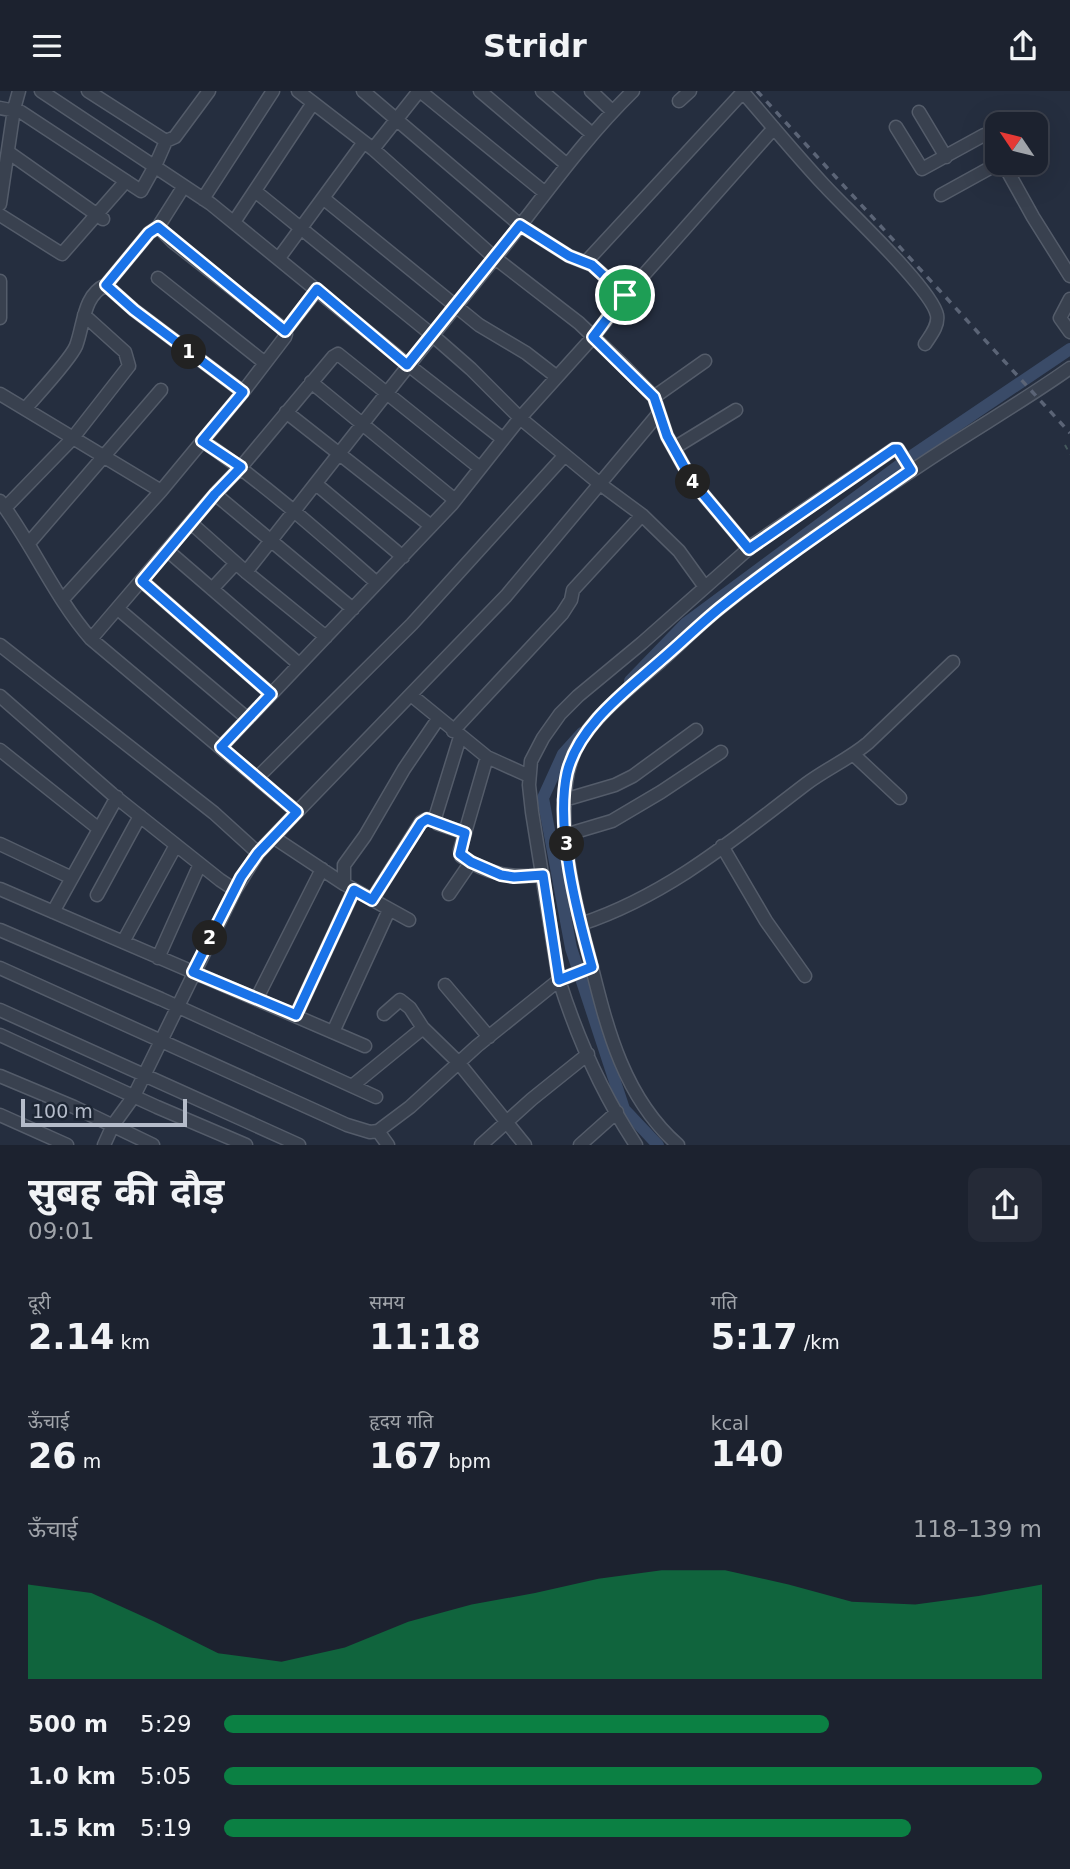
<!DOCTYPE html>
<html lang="hi">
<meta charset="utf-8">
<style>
body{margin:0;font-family:"DejaVu Sans","Noto Sans Devanagari",sans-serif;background:#252a37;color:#f1f3f6;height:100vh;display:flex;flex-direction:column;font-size:26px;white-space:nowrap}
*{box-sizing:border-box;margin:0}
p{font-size:23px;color:#a0a4aa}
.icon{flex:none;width:38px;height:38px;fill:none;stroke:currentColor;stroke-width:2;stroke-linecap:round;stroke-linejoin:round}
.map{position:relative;height:1054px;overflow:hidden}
.drawer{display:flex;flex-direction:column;background:#1c222f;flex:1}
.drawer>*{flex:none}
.needle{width:46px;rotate:305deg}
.fabs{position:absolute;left:985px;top:21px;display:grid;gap:14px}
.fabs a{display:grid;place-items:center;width:63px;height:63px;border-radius:14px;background:#1c222f;box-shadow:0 7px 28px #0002,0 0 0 2px #3a3f4b;font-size:35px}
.scale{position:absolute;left:21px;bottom:18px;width:166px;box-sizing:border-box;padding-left:7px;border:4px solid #b5bcca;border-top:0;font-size:19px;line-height:24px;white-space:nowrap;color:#b5bcca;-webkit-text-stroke:5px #1d2634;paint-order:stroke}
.pin{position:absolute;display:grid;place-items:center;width:60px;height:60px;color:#fff;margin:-30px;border:4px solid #fff;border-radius:50%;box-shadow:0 2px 7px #0007}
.km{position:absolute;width:35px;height:35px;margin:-18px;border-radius:50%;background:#222;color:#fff;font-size:19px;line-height:35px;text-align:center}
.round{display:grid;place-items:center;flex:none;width:74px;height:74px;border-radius:14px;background:#252a37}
.head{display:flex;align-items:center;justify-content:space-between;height:119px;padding:0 28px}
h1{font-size:38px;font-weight:700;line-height:52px}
.figures{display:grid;grid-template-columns:repeat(3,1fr);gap:10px;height:119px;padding:7px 28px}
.figures div{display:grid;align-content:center}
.figures b{font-size:35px;font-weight:700}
.figures small{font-size:19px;font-weight:400}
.figures p{font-size:19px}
.chart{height:196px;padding:14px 28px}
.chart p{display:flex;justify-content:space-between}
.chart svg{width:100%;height:126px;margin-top:7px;fill:#0b8043;opacity:.7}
ul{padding:0 28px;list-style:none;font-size:23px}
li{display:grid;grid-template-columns:112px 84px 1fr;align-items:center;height:52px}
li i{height:18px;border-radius:9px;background:#0b8043}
header{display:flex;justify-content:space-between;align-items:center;height:91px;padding:0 28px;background:#1c222f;font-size:32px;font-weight:700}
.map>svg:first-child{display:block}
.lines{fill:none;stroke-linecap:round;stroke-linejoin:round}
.canal{stroke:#3a4b68;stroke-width:12}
.minor-casing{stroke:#545c6a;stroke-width:15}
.path{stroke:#45595d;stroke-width:2;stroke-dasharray:5 5;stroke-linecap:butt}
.minor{stroke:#39414f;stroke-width:12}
.rail{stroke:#5b6476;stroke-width:3.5;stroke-dasharray:7 7;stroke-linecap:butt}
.route-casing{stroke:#fff;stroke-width:14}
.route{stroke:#1a73e8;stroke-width:9}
</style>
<header><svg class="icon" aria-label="menu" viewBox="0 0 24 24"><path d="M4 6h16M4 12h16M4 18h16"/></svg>Stridr<svg class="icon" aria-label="share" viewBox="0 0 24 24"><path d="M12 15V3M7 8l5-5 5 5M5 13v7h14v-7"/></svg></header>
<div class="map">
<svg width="1070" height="1054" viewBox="0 0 1070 1054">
<rect width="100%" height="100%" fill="#252e3f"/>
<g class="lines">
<path class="canal" d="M630 590 686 532 913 364 1070 258
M582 642 563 663 543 707 571 857 624 1018 658 1054"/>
<defs>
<path id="minor" d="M41 0 211 113 407 273 503 348
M88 0 166 50 175 46 209 0
M298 0 373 58 495 167 579 232 623 274 654 306 667 345 692 390 749 458
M363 0 520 134 569 165 592 174 626 204
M420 0 544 101
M480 0 566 73
M542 0 591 42
M591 0 612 20
M742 0C769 31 796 64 824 94 846 118 932 198 937 224 939 235 930 245 925 253
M679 10 690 0
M0 17 21 21 141 100 155 75 166 50
M919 21 946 66
M896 36 922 78 984 44 990 47 998 61
M373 58 419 0
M8 61 103 128
M1003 72 1033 126 1070 185
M255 100 431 243 471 278 520 327 600 393 642 424 679 460 705 496
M941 104 999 72
M323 107 479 234 526 262 557 286
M203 108 273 0
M0 113 14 18 19 0
M0 124 62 163 126 90
M234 131 313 12
M279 167 364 51
M586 171 743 1
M158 187 265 272
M0 190V227
M106 194 134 219 243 301
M1070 208 1060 227 1070 241
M285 240 317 199
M311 291 455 409
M0 303 161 400
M654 306 705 270
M25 318C37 304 70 269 76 255 84 234 83 204 106 194L149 142 158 136 184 95
M286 321 431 435
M203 350C265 393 321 443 377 492
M674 357 736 319
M316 393 403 466
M215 403 241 376 333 266 338 263 480 377
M0 410C33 454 55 507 91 548L297 721 506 505 659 322
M5 417 72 348 129 275 125 261 84 224
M191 432 246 481 326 546
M29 452 161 299
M168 460 299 573
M246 481C329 376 410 271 494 168 541 110 579 53 633 0
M142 490 271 603
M212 498 236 472
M63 508 161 400 243 301 285 246 286 243 281 236 172 150 158 136
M118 518 248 628
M91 548 215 403 353 518
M0 554 214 722 258 762
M411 604 487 666 529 685
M0 605 112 703 220 789 235 799 258 762 297 721
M453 640 562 523 571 509 573 499 642 424
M460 646 435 727 438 733 465 742
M221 656 452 413 520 327 593 246 626 204 774 37
M0 659 99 738
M854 664 900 707
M487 666 460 759 461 765C488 784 512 787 543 784
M257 687 412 533 565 364
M564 709 615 694 633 685 696 639
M565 744 612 730 661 701 721 661
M273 746 344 793 409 829
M0 753 72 787
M722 755 766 830 805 885
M344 793V774L365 745 404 678 438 628
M0 798 365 955
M449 803 471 771
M97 804 140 725
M372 809 421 731 427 728 436 730
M53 821 117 706
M581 833C668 804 734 748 806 693 826 678 849 668 868 652L953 571
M0 839 161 908 376 1006
M123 851 176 754
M158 867 200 773
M0 877 347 1034 370 1041 378 1040 410 1016 477 955 559 889 592 876
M445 894 489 946
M257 907 322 778
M0 919 299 1054
M384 923 400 909 410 917 423 937 458 971 525 1054
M296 924 354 799
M333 941 389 819
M0 944 157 1016 246 1054
M0 985 74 1016 153 1054
M352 995 423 937
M0 1024 67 1054
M378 1040 388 1054
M104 1054 113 1034 134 1005 235 799
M481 1054 532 1008 588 963
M580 1054 617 1021
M636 1054C603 1004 577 946 559 889L532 721 529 694 531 670 543 647 560 623 578 605 642 552 754 453 894 358H898L911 379
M678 1054C622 1005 606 933 589 865 574 810 551 716 574 662 589 628 633 594 661 570 681 552 700 533 720 517 780 468 845 424 910 381 962 345 1018 314 1070 277"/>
</defs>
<use href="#minor" class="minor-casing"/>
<path class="path" d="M1065 354 1070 363"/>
<use href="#minor" class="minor"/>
<path class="rail" d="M757 0 1070 342"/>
</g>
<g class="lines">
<defs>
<path id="route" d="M520 134 569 165 592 174 625 204 593 246 654 306 667 345 692 390 749 458 894 358H898L911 379C847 424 782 467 721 516 700 533 681 552 661 569 626 600 578 635 567 682 555 737 577 822 592 876L559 889 543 784 514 786 501 784 471 771 460 763 465 742 427 728 421 732 372 809 354 799 296 924 193 881 241 786 258 762 297 721 221 656 271 603 142 490 215 403 241 376 202 350 243 301 134 219 106 194 149 142 158 136 285 240 317 198 407 274Z"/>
</defs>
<use href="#route" class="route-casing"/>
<use href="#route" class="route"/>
</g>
</svg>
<div class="fabs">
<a><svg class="needle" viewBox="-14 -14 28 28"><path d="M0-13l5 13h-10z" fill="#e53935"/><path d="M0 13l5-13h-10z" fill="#a0a4aa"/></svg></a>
</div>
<div class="scale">100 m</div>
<div class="pin" style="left:625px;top:204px;background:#1e9e55"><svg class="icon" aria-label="arrive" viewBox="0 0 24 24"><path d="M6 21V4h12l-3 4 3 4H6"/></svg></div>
<b class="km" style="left:189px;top:261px">1</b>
<b class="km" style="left:210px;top:847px">2</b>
<b class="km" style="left:567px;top:753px">3</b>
<b class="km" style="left:693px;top:391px">4</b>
</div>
<section class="drawer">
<div class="head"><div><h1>सुबह की दौड़</h1><p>09:01</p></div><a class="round"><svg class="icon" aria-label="share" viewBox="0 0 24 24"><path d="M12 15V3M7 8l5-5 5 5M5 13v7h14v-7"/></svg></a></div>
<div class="figures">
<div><p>दूरी</p><b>2.14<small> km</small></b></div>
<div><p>समय</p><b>11:18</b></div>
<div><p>गति</p><b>5:17<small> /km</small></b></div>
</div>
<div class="figures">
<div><p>ऊँचाई</p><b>26<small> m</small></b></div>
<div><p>हृदय गति</p><b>167<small> bpm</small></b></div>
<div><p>kcal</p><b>140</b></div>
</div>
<div class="chart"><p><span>ऊँचाई</span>118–139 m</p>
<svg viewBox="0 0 160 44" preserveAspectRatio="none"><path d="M0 44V11L10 14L20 24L30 35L40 38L50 33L60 24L70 18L80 14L90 9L100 6L110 6L120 11L130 17L140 18L150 15L160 11V44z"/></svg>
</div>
<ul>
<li><b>500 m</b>5:29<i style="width:74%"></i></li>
<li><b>1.0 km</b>5:05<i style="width:100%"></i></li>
<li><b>1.5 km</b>5:19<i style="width:84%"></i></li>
</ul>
</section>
